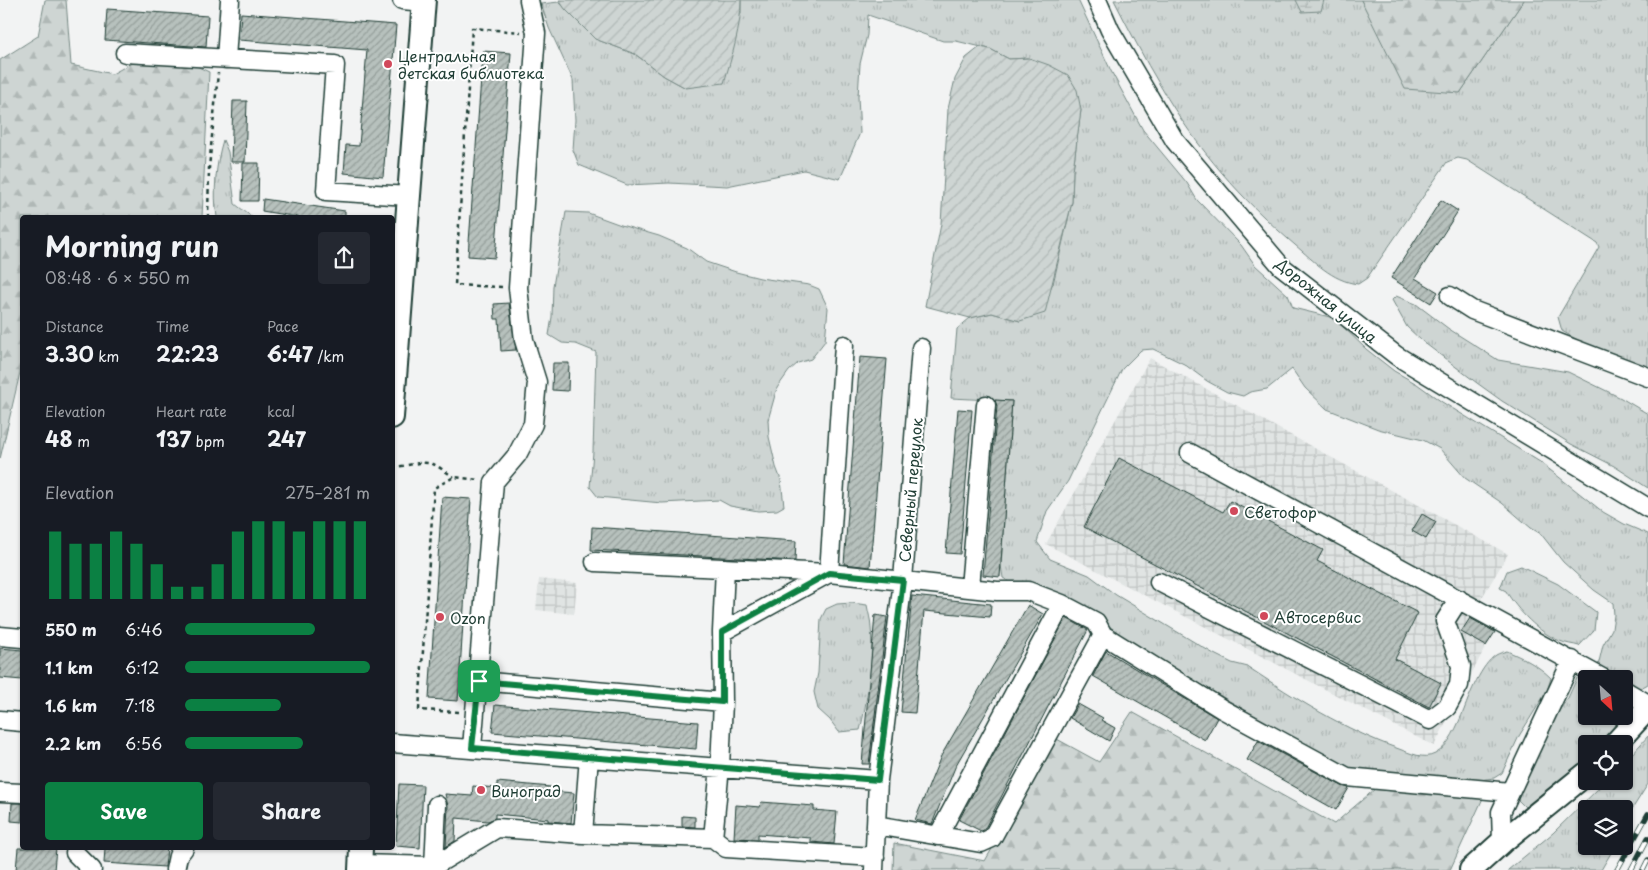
<!DOCTYPE html>
<meta charset="utf-8">
<style>
body{margin:0;font-family:"Playpen Sans",sans-serif;background:#242831;color:#f1f3f6;height:100vh;display:flex;flex-direction:column;font-size:19px;white-space:nowrap}
*{box-sizing:border-box;margin:0}
p{font-size:16px;color:#9ea1a6}
.icon{flex:none;width:28px;height:28px;fill:none;stroke:currentColor;stroke-width:2;stroke-linecap:round;stroke-linejoin:round}
.map{position:relative;flex:1;overflow:hidden}
.panel{position:absolute;left:20px;top:215px;width:375px;height:635px;display:flex;flex-direction:column;background:#171b24;border-radius:5px;box-shadow:0 1px 4px #0004}
.panel>*{flex:none}
.needle{width:32px;rotate:154deg}
.controls{position:absolute;left:1578px;top:670px;display:grid;gap:10px}
.controls a{display:grid;place-items:center;width:55px;height:55px;border-radius:5px;background:#171b24;box-shadow:0 1px 4px #0004;font-size:25px}
.pin{position:absolute;display:grid;place-items:center;width:42px;height:42px;color:#fff;margin:-21px;border-radius:10px;box-shadow:0 2px 8px #0006}
.round{display:grid;place-items:center;flex:none;width:52px;height:52px;border-radius:5px;background:#242831}
.headline{display:flex;align-items:center;justify-content:space-between;height:85px;padding:0 25px}
h1{font-size:28px;font-weight:700;line-height:38px}
.stats{display:grid;grid-template-columns:repeat(3,1fr);gap:8px;height:85px;padding:5px 25px}
.stats div{display:grid;align-content:center}
.stats b{font-size:21px;font-weight:700}
.stats small{font-size:14px;font-weight:400}
.stats p{font-size:14px}
.chart{height:140px;padding:10px 25px}
.chart p{display:flex;justify-content:space-between}
.chart svg{width:100%;height:90px;margin-top:5px;stroke:#0b8043;stroke-width:6}
.cta{display:flex;gap:10px;margin-top:auto;padding:10px 25px}
.cta a{flex:1;height:58px;border-radius:5px;background:#0b8043;color:#fff;font-size:20px;font-weight:700;line-height:58px;text-align:center}
.cta a+a{background:#242831;color:#f1f3f6}
ul{padding:0 25px;list-style:none;font-size:16px}
li{display:grid;grid-template-columns:80px 60px 1fr;align-items:center;height:38px}
li i{height:12px;border-radius:6px;background:#0b8043}
.map>svg:first-child{display:block}
.industrial{fill:url(#industrial-grid)}
.grass{fill:url(#grass-tufts);stroke:#768984}
.forest{fill:url(#forest-firs);stroke:#768984}
.wetland{fill:url(#wetland-marsh);stroke:#768984}
.garden{fill:url(#garden-furrows);stroke:#768984}
.building{fill:url(#building-hatch);stroke:#1f3d34}
.lines{fill:none;stroke-linecap:round;stroke-linejoin:round}
.minor-casing{stroke:#1f3d34;stroke-width:21}
.major-casing{stroke:#1f3d34;stroke-width:26}
.path{stroke:#1f3d34;stroke-width:2.5;stroke-dasharray:4 4;stroke-linecap:butt}
.minor{stroke:#fff;stroke-width:18}
.major{stroke:#fff;stroke-width:22}
.rail-casing{stroke:#1f3d34;stroke-width:5.5}
.rail{stroke:#fff;stroke-width:4;stroke-dasharray:11;stroke-linecap:butt}
.route-casing{stroke:#fff;stroke-width:10}
.route{stroke:#0b8043;stroke-width:6}
.poi-dot{fill:#d1495b;stroke:#fff;stroke-width:2}
.labels{text-anchor:middle;dominant-baseline:central;stroke-width:4;stroke-linejoin:round;paint-order:stroke}
.poi-label{font-size:15px;fill:#1f3d34;stroke:#fff;text-anchor:start}
.street-label{font-size:15px;fill:#1f3d34;stroke:#fff}
</style>
<div class="map">
<svg width="1648" height="870" viewBox="0 0 1648 870">
<defs>
<pattern id="industrial-grid" width="8" height="8" patternUnits="userSpaceOnUse" patternTransform="scale(1.25)"><rect width="8" height="8" fill="#e0e4e3"/><path d="M0 4h8M4 0v8" fill="none" stroke="#c0c4c3"/></pattern>
<pattern id="grass-tufts" width="24" height="20" patternUnits="userSpaceOnUse" patternTransform="scale(1.25)"><rect width="24" height="20" fill="#ced5d3"/><path d="M3 7l-1-3M5 7V3M7 7l1-3M15 17l-1-3M17 17v-4M19 17l1-3" fill="none" stroke="#b0b8b6"/></pattern>
<pattern id="forest-firs" width="22" height="20" patternUnits="userSpaceOnUse" patternTransform="scale(1.25)"><rect width="22" height="20" fill="#ced5d3"/><path d="M5 1l3.5 6h-7zM16 11l3.5 6h-7z" fill="#b0b8b6"/></pattern>
<pattern id="wetland-marsh" width="20" height="14" patternUnits="userSpaceOnUse" patternTransform="scale(1.25)"><rect width="20" height="14" fill="#ced5d3"/><path d="M1 5h8M5 5V1M11 12h8M15 12V8" fill="none" stroke="#b0b8b6"/></pattern>
<pattern id="garden-furrows" width="10" height="10" patternUnits="userSpaceOnUse" patternTransform="scale(1.25)"><rect width="10" height="10" fill="#ced5d3"/><path d="M-1 1l2-2M0 10L10 0M9 11l2-2" fill="none" stroke="#b0b8b6"/></pattern>
<pattern id="building-hatch" width="6" height="6" patternUnits="userSpaceOnUse" patternTransform="scale(1.25)"><rect width="6" height="6" fill="#b7c1bd"/><path d="M-1 1l2-2M0 6l6-6M5 7l2-2" fill="none" stroke="#949e9a"/></pattern>
</defs>
<rect width="100%" height="100%" fill="#f2f3f3"/>
<filter id="ink" filterUnits="userSpaceOnUse"><feTurbulence type="fractalNoise" baseFrequency=".02" numOctaves="2"/><feDisplacementMap in="SourceGraphic" scale="10" xChannelSelector="R" yChannelSelector="G"/><feConvolveMatrix kernelMatrix="1 2 1 2 8 2 1 2 1" color-interpolation-filters="sRGB"/></filter>
<g filter="url(#ink)">
<path class="industrial" d="M1150 358 1508 554 1462 631 1486 646 1434 746 1046 544Z
M539 579 577 583 574 614 536 610Z"/>
<path class="grass" d="M741 0H1078L1111 71 1143 130 1187 183 1197 200 1241 245 1255 265 1288 295 1293 308 1334 318 1366 349 1394 371 1417 384 1442 402 1540 462 1603 512 1624 524 1648 534V684L1639 689C1633 681 1609 670 1598 666L1603 645 1612 629 1614 615 1613 603 1594 590 1563 562 1541 534 1531 528 1502 503 1465 478 1440 449 1423 440 1378 429 1327 409 1305 388 1292 369 1267 389 1250 392 1243 396 1227 392 1207 381 1184 364 1153 349 1141 350 1122 369 1068 481 1047 511 1037 542 1050 559 1089 575 1116 595 1214 654 1232 663 1248 667C1296 699 1345 730 1399 749 1410 753 1424 760 1435 754 1449 747 1458 724 1464 710 1470 694 1481 665 1496 655 1499 653 1504 652 1507 651 1523 658 1538 665 1551 678L1547 691 1519 736 1502 773 1494 778 1480 780 1351 772 1178 671 1142 652 1108 625 1093 616 1014 584 1003 578 1001 565 1012 401 951 398 957 329 970 318 992 313 1020 321 1053 284 1072 202 1073 170 1081 110 1029 58 1009 59 990 49 956 41H943L868 15 867 35 860 64 858 97 860 133 840 179 804 170 727 186 669 183 627 185 579 165 573 150 575 120 573 80 549 28 541 4 559 2 595 39 635 54 664 76 686 88 741 14Z
M1114 0H1361L1371 19 1460 93 1524 0H1648V368L1581 342 1562 331 1558 317 1599 247 1597 243 1467 160 1458 158 1447 162 1367 278 1358 284C1332 281 1314 261 1295 245 1241 199 1197 149 1161 87 1144 59 1129 29 1114 0Z
M223 140 228 152 235 204 252 217H217C213 193 216 163 223 140Z
M566 212 588 213 621 225 659 236 687 248 706 262 736 272 760 278 809 285 819 289 828 308 825 341 811 359 798 363 789 371 777 388 768 420 769 437 776 467 781 480 784 506 777 510 758 511 730 506 719 500 662 503 598 497 590 487 593 452 596 352 576 344 562 343 549 335 552 317 553 286Z
M1396 296 1416 304 1449 329 1498 360 1568 372 1621 398 1648 414V488L1614 466 1571 444 1502 401 1477 383 1422 341 1407 327 1392 300Z
M1521 566 1558 584 1596 612 1594 630 1579 646C1573 644 1566 644 1560 641 1539 633 1517 610 1506 591L1500 588 1507 571Z
M852 603 867 605C868 612 871 620 871 628 874 655 867 704 860 730L839 732 830 720 818 709 814 692 818 673 821 619 826 609 837 604Z
M1577 678 1586 679V716H1624V700L1628 714 1603 744H1586V760L1537 803 1525 807 1518 800 1519 787 1533 763 1556 715 1568 698Z
M1648 736V784L1624 822V809H1586V846H1615L1601 870H1508L1553 833 1606 781H1624V763Z"/>
<path class="forest" d="M45 0H66L71 65 112 74 137 60 188 62 209 72 202 217 22 218V364L0 459V60L38 36Z
M1361 0H1524L1460 93 1405 89Z
M1132 712 1334 824 1375 789 1484 796 1450 870H893L894 843 985 861 1055 738 1099 762Z"/>
<path class="wetland" d="M1296 0H1324L1321 11 1302 12Z"/>
<path class="garden" d="M559 0H741C741 28 732 56 724 83L686 88 664 76 635 54 595 39 565 9Z
M980 47 990 49 1009 59 1029 58 1049 65 1068 75 1077 90 1081 110 1073 170 1072 202 1045 313 1020 321 992 313 970 318 925 306 941 224 948 109 955 79 966 58Z"/>
<path class="building" d="M107 9 208 16 206 47 105 40Z
M241 13 396 25 383 177 344 173 346 145 359 146 367 50 239 40Z
M483 51 511 53 495 258 468 256Z
M233 101H247L245 162H231Z
M243 163H259L258 201H242Z
M263 199 345 211V218H303L262 211Z
M1441 200 1458 211 1415 278 1438 292 1431 303 1391 278Z
M509 303 516 350 501 351 499 319H495L494 304Z
M860 357 887 359 870 567 844 564Z
M553 363H569L568 391 552 390Z
M995 400 1012 401 1000 577 983 575 997 406Z
M958 409 972 410 960 554 946 553Z
M1119 458 1223 512 1230 501 1323 550 1317 561 1418 613 1395 659 1441 683 1429 707 1084 527Z
M442 497 471 499 458 701 429 699Z
M1422 514 1436 522 1426 539 1412 531Z
M592 527 796 541 795 561 591 550Z
M912 596 991 604 990 617 924 611 915 713 901 712Z
M1028 605 1043 614 956 765 932 824 915 820 941 756Z
M875 615 887 617 869 764H862Z
M1066 618 1088 630 984 830 981 831 959 820Z
M1470 618 1495 632 1486 646 1461 632Z
M0 648 22 650V680L0 678Z
M1106 651 1217 718 1205 740 1093 676Z
M1078 704 1103 718 1101 720 1115 728 1109 741 1070 718Z
M495 705 698 722 696 749 492 732Z
M1258 741 1342 786 1349 788 1336 810 1247 760Z
M497 782 551 787V791L574 793 571 823 548 821V819L495 814V818L488 821 456 818 455 841 446 847 448 806 445 794 472 796 473 786 497 788Z
M399 784 423 785 420 848 396 846Z
M761 802 814 806V810L837 812 834 844 811 842V838L758 834V839L734 838 736 805 760 807Z
M12 803H22V822L11 821Z
M682 816 695 817V827L682 826Z
M18 848H56L54 870H16Z
M105 848H167L165 867 104 863Z"/>
<g class="lines">
<defs>
<path id="minor" d="M402 0 424 2
M1097 0 1110 30 1175 141 1281 266 1397 356 1648 508
M125 53 335 65 326 191 409 196
M226 59 230 0
M1450 296 1472 310 1648 377
M844 345 829 573 997 591H1028L1062 604 1096 622 1103 635 1222 709 1347 777 1510 792
M1190 453 1604 679
M595 562 828 573
M1159 582 1430 720 1447 707 1459 685 1461 666 1445 621 1459 599
M970 587 986 405
M722 632 725 568
M0 636 22 638
M479 681 723 702
M1624 690 1648 704
M0 720 22 722
M392 743 878 780
M472 748 494 482 517 455 533 424 537 382 524 340 518 288 536 33 529 0
M0 792 22 793
M876 825 981 843 992 838 1103 635
M583 834 713 838 726 848 875 857
M938 836 1062 604
M713 838 720 767 723 702 722 632 829 573
M1502 842 1501 812 1572 660
M75 853 92 870
M360 864 434 866 497 828 583 834 589 757
M434 866 437 805
M175 870 178 856 184 848
M874 870 878 780 903 580 921 348"/>
<path id="major" d="M392 417 424 0
M1615 744 1648 708
M360 870 361 848
M1471 870 1502 842 1586 774"/>
</defs>
<use href="#minor" class="minor-casing"/>
<use href="#major" class="major-casing"/>
<path class="path" d="M208 218 209 168 218 73
M502 287 455 285 472 28 521 32
M392 467C405 467 421 460 433 464 440 467 447 473 454 477
M459 712 419 710 434 488 454 477 478 480"/>
<use href="#minor" class="minor"/>
<use href="#major" class="major"/>
<defs>
<path id="rail" d="M1617 870 1648 814
M1631 870 1648 838
M1643 870 1648 860"/>
</defs>
<use href="#rail" class="rail-casing"/>
<use href="#rail" class="rail"/>
</g>
</g>
<g class="lines" filter="url(#ink)">
<defs>
<path id="route" d="M829 573 903 580 878 780 472 748 479 681 722 702V632Z"/>
</defs>
<use href="#route" class="route-casing"/>
<use href="#route" class="route"/>
</g>
<g class="poi-dot">
<circle cx="388" cy="64" r="5"/>
<circle cx="1234" cy="511" r="5"/>
<circle cx="1264" cy="616" r="5"/>
<circle cx="440" cy="617" r="5"/>
<circle cx="481" cy="790" r="5"/>
</g>
<g class="labels">
<g class="poi-label">
<text x="398" y="55">Центральная<tspan x="398" dy="17">детская библиотека</tspan></text>
<text x="1244" y="511">Светофор</text>
<text x="1274" y="616">Автосервис</text>
<text x="450" y="617">Ozon</text>
<text x="491" y="790">Виноград</text>
</g>
<g class="street-label">
<text transform="translate(1327 300) rotate(39)">Дорожная улица</text>
<text transform="translate(910 490) rotate(-85)">Северный переулок</text>
</g>
</g>
</svg>
<div class="controls">
<a><svg class="needle" viewBox="-14 -14 28 28"><path d="M0-13l5 13h-10z" fill="#e53935"/><path d="M0 13l5-13h-10z" fill="#9ea1a6"/></svg></a>
<a><svg class="icon" aria-label="locate" viewBox="0 0 24 24"><circle cx="12" cy="12" r="6"/><path d="M12 2v4M12 18v4M2 12h4M18 12h4"/></svg></a>
<a><svg class="icon" aria-label="layers" viewBox="0 0 24 24"><path d="M12 4l9 5-9 5-9-5zM3 14l9 5 9-5"/></svg></a>
</div>
<div class="pin" style="left:479px;top:681px;background:#1e9e55"><svg class="icon" aria-label="arrive" viewBox="0 0 24 24"><path d="M6 21V4h12l-3 4 3 4H6"/></svg></div>
<section class="panel">
<div class="headline"><div><h1>Morning run</h1><p>08:48 · 6 × 550 m</p></div><a class="round"><svg class="icon" aria-label="share" viewBox="0 0 24 24"><path d="M12 15V3M7 8l5-5 5 5M5 13v7h14v-7"/></svg></a></div>
<div class="stats">
<div><p>Distance</p><b>3.30<small> km</small></b></div>
<div><p>Time</p><b>22:23</b></div>
<div><p>Pace</p><b>6:47<small> /km</small></b></div>
</div>
<div class="stats">
<div><p>Elevation</p><b>48<small> m</small></b></div>
<div><p>Heart rate</p><b>137<small> bpm</small></b></div>
<div><p>kcal</p><b>247</b></div>
</div>
<div class="chart"><p><span>Elevation</span>275–281 m</p>
<svg viewBox="0 0 160 44" preserveAspectRatio="none"><path d="M5 44V11M15 44V17M25 44V17M35 44V11M45 44V17M55 44V27M65 44V38M75 44V38M85 44V27M95 44V11M105 44V6M115 44V6M125 44V11M135 44V6M145 44V6M155 44V6"/></svg>
</div>
<ul>
<li><b>550 m</b>6:46<i style="width:70%"></i></li>
<li><b>1.1 km</b>6:12<i style="width:100%"></i></li>
<li><b>1.6 km</b>7:18<i style="width:52%"></i></li>
<li><b>2.2 km</b>6:56<i style="width:64%"></i></li>
</ul>
<div class="cta"><a>Save</a><a>Share</a></div>
</section>
</div>
